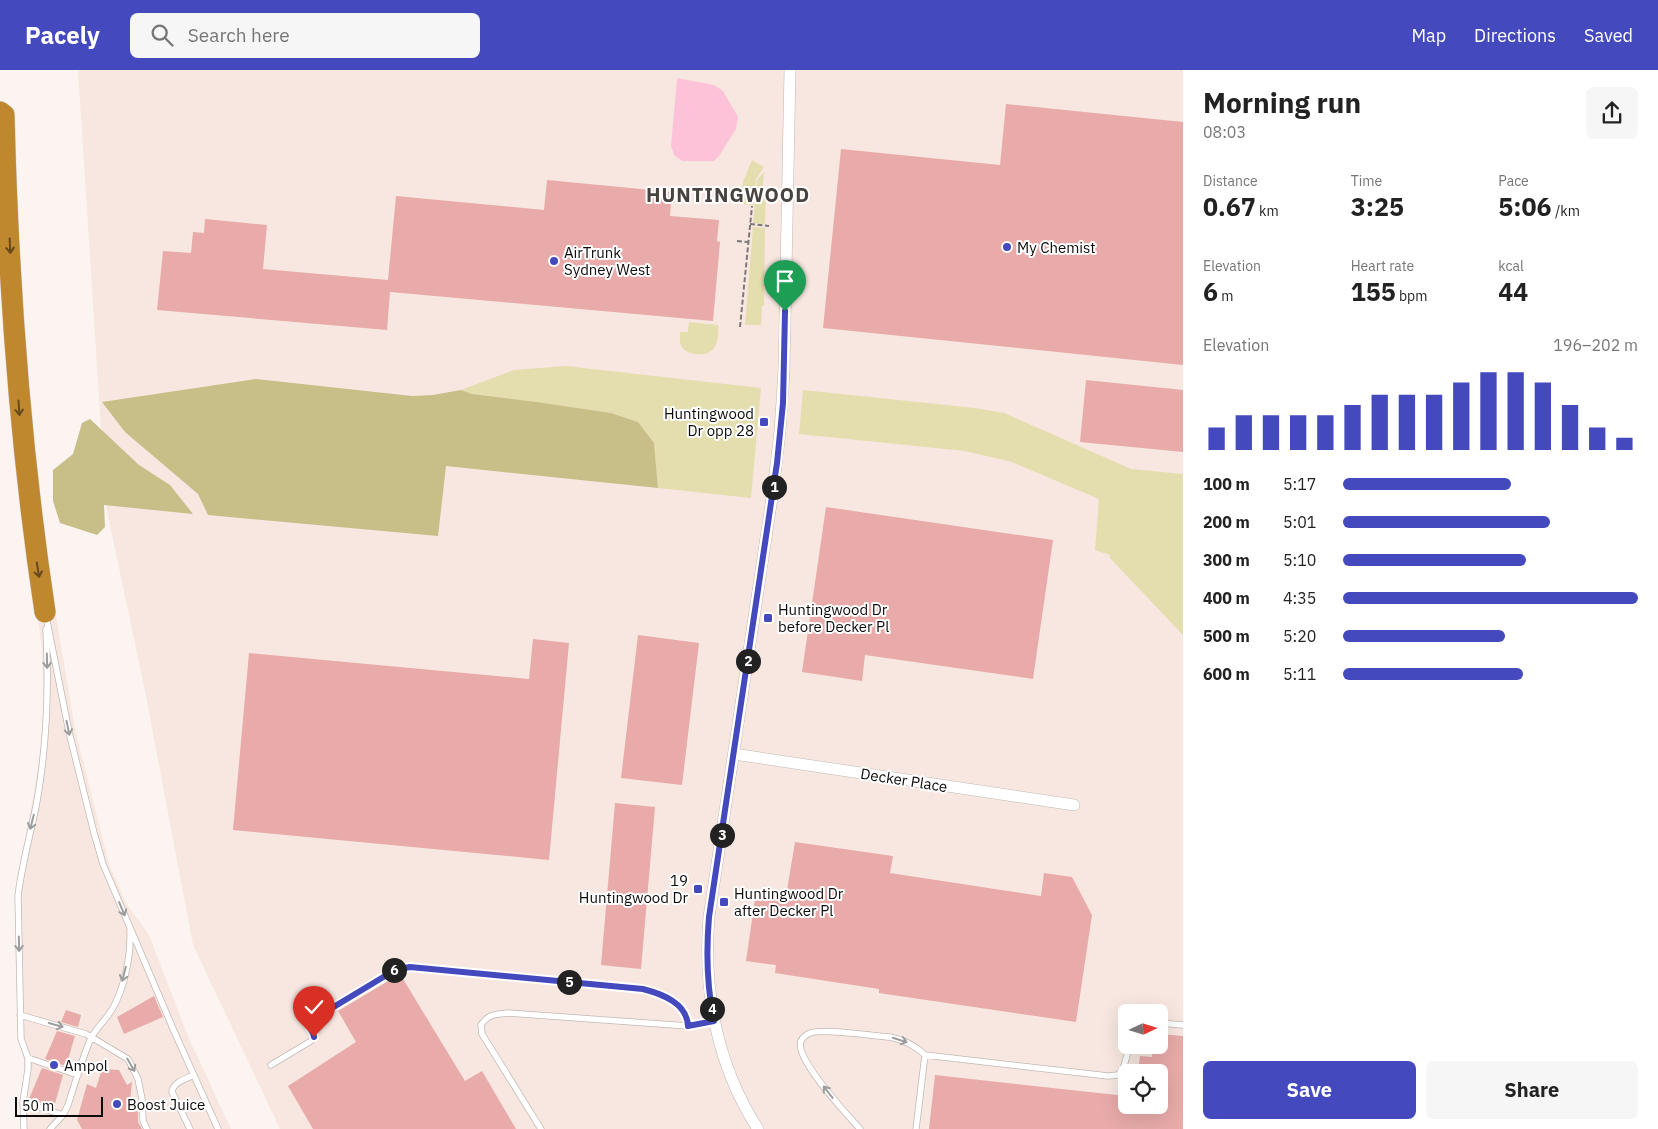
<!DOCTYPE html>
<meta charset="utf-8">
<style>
body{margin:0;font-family:"IBM Plex Sans",sans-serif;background:#f6f6f6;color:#222;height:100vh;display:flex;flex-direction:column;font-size:19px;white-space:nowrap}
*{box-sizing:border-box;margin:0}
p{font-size:16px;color:#767676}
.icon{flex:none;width:28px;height:28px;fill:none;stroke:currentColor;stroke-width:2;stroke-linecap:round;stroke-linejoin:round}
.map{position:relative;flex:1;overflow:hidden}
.details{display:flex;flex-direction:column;background:#fff;width:475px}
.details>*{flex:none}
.needle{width:32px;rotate:86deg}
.controls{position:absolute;left:1118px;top:934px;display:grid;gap:10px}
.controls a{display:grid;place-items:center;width:50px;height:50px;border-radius:8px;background:#fff;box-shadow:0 5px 20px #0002;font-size:25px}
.scale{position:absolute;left:15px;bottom:12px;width:88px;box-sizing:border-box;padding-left:5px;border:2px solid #0d0b0a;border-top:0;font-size:14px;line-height:18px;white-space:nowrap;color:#0d0b0a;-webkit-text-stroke:4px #fff;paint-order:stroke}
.pin{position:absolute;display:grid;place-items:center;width:42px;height:42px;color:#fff;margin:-51px -21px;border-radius:50% 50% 50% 0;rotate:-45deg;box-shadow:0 0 5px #0007}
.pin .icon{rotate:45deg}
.km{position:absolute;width:25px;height:25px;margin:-12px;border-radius:50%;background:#222;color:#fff;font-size:14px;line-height:25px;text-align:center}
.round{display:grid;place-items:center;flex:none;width:52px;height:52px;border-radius:8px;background:#f6f6f6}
.head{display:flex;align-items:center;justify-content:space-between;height:85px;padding:0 20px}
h1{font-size:28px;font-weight:700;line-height:38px}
.stats{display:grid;grid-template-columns:repeat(3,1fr);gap:8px;height:85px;padding:5px 20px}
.stats div{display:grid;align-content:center}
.stats b{font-size:25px;font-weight:700}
.stats small{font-size:14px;font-weight:400}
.stats p{font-size:14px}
.chart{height:140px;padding:10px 20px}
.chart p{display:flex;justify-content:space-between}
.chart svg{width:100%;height:90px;margin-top:5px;stroke:#4549be;stroke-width:6}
.action{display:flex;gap:10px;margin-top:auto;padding:10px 20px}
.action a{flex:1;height:58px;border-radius:8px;background:#4549be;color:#fff;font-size:20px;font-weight:700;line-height:58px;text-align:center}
.action a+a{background:#f6f6f6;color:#222}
ul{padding:0 20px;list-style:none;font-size:16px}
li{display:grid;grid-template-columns:80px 60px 1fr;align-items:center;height:38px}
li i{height:12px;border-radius:6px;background:#4549be}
header{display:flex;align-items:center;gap:30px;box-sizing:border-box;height:70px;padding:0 25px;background:#4549be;color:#fff}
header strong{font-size:24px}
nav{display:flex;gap:28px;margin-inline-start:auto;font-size:18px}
.search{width:350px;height:45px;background:#f6f6f6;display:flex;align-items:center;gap:12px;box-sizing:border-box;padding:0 18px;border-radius:8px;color:#767676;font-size:19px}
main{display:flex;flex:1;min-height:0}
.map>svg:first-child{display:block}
.built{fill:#f7e7e0;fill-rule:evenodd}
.green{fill:#e4ddae}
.forest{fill:#c7be88}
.water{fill:#fdc2d8}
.building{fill:#e8aba9}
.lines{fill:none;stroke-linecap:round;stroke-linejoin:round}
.service-casing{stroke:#c0b9b5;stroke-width:7}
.minor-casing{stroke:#c0b9b5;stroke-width:12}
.motorway-casing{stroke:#d3d3d3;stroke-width:22}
.path{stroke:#7d7977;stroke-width:2;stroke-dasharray:5 2.5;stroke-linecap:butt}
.service{stroke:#fff;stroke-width:5.5}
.minor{stroke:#fff;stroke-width:11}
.motorway{stroke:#bf872e;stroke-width:21}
.oneway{stroke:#66491c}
.oneway2{stroke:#9e9d9d}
.route-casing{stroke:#fff;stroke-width:10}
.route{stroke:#4549be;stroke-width:6}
.poi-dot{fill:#4549be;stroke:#fff;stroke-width:2}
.labels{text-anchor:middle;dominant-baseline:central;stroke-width:4;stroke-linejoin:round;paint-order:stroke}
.poi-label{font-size:15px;fill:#0d0b0a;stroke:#fff;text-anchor:start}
.street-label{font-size:15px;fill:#0d0b0a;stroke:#fff}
.district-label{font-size:20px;font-weight:bold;letter-spacing:1px;fill:#494340;stroke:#fff}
</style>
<header>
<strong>Pacely</strong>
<div class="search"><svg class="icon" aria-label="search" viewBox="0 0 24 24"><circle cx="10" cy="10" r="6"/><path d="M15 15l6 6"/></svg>Search here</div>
<nav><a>Map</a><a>Directions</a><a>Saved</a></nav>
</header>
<main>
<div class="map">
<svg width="1183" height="1059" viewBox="0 0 1183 1059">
<rect width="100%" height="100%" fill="#fcf4f1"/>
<path class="built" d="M78 0H1183V1059H280L193 875 146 626 106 436ZM1126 942H1159V975H1126ZM1126 1002H1159V1035H1126Z
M55 540 75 659 109 794 126 833 149 865 188 966 231 1059H21L20 1027 24 1001V990L18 969 17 808 34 723 41 676 44 633 42 579 37 543Z"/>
<path class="green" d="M752 90 764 97 756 109 754 135 740 134 743 112Z
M764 102 762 126H766L765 154 753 153 757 110Z
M753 157 765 158 764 236H762L761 255H745Z
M689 252 718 255C718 262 719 272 714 278 708 287 688 286 682 277 679 273 680 267 680 262H688Z
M566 296 761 318 751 428 658 418 654 373 638 352 611 343 472 324 461 320 514 300Z
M803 320 975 338 1004 343 1131 399 1183 404V565L1110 488V485L1095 480 1099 429 1012 392 965 381 799 364Z"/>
<path class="forest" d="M256 309 412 326 433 325 461 320 472 324 536 332 611 343 638 352 654 373 658 418 446 396 438 466 208 445 198 424 125 362 102 332Z
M90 349 139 395 170 415 193 444 104 435 105 457 97 465 60 453 53 431V400L73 384 82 353Z"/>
<path class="water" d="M677 8 714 15 723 21 738 47 736 59 719 86 714 91H682L674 85 671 76Z"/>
<path class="building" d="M1006 34 1183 52V295L823 258 841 79 1000 95Z
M547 110 672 122 670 146 719 150 717 171 720 172 713 251 390 222 387 260 157 240 163 181 191 183 193 162 204 163 205 149 267 155 263 199 388 210 396 126 544 140Z
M1086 310 1183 320V382L1080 372Z
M826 437 1053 470 1033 609 865 585 862 611 802 602Z
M638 565 699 573 682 715 621 708Z
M533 569 569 573 549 790 233 760 249 583 529 609Z
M615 733 655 737 641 899 601 895Z
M795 772 893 786 890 803 1041 826 1044 803 1072 807 1092 845 1076 952 879 923V919L775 903 776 895 746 891 756 822 786 826Z
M400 904 465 1011 482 1001 516 1059H313L288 1016 356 972 338 941Z
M154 926 163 947 124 964 117 947Z
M66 940 81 945 78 957 61 952Z
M57 961 75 966 66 996 45 989Z
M1159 964 1183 966V1059H929L935 1005 1126 1026V1035H1159V1002H1138L1140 986 1152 987 1153 975H1159Z
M42 998 63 1005 54 1037 29 1029Z
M102 999 119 1000 127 1015 132 1012 130 1031 134 1040 138 1042V1052L142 1059H82L77 1050 87 1014 96 1018Z"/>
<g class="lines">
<defs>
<path id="service" d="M46 546 69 662 94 763 103 794 174 961 218 1059
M20 945 86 964 128 989 138 1009 142 1029 143 1051 147 1059
M1159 953 1183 955
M28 988 78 1005
M271 995 311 971C316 964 311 959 307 953L395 900 410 897 643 919C661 924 688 933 688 956
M23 1032 63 1045
M24 1059 23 1032 28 999V988L21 969 18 826C22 793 31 763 37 731 47 674 49 617 46 559
M50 1059 63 1045 68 1035C75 1013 82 989 91 968 97 957 108 948 114 936 125 915 131 885 130 861
M190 1059 172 1022C173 1012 186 1009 194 1005
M541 1059 482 964 481 955C488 944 496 944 508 943L688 956 714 951
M860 1059C848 1045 794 989 801 971 802 968 807 964 810 963 822 958 874 966 890 967 904 970 915 975 925 985
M916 1059 925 985 1108 1006 1118 1005 1123 999 1130 975"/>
<path id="minor" d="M734 684 1074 735
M758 1059C717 996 703 921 709 847L773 421 780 361 784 301 790 0"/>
<path id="motorway" d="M0 42 4 45C8 211 20 377 45 542"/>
</defs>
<use href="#service" class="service-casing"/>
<use href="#minor" class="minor-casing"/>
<use href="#motorway" class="motorway-casing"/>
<path class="path" d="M750 154 769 156
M737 171 748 172
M740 257 752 136"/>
<use href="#service" class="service"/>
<use href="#minor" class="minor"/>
<use href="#motorway" class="motorway"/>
</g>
<defs><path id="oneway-shaft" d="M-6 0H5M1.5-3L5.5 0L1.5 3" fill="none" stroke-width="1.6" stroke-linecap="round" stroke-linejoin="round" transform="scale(1.25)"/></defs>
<g class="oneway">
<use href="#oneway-shaft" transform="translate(10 176) rotate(87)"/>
<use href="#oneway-shaft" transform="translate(19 338) rotate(86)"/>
<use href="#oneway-shaft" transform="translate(38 500) rotate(81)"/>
</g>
<g class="oneway2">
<use href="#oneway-shaft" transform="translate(47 591) rotate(89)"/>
<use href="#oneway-shaft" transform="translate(68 658) rotate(78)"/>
<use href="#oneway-shaft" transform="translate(32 752) rotate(104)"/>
<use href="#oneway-shaft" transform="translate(122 839) rotate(67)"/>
<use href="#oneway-shaft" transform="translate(19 874) rotate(89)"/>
<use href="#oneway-shaft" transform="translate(124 904) rotate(104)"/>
<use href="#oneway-shaft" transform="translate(56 955) rotate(16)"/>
<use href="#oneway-shaft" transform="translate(900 970) rotate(18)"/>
<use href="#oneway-shaft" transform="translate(131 995) rotate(60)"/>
<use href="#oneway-shaft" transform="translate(828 1022) rotate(-128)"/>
</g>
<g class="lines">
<defs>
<path id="route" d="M314 967 313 963 307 953 395 900 410 897 643 919C662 924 687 933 688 956L714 951C707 917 706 882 709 847L777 393 783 333 785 241"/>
</defs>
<use href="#route" class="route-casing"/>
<use href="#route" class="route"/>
</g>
<g class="poi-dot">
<circle cx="1007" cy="177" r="5"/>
<circle cx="554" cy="191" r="5"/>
<rect x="759" y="347" width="10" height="10" rx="2.5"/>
<rect x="763" y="543" width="10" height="10" rx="2.5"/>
<rect x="693" y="814" width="10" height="10" rx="2.5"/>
<rect x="719" y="827" width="10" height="10" rx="2.5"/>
<circle cx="54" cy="995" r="5"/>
<circle cx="117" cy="1034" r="5"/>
</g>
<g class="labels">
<g class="poi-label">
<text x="1017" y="177">My Chemist</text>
<text x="564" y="182">AirTrunk<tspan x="564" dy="17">Sydney West</tspan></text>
<text x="754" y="343" text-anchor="end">Huntingwood<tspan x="754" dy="17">Dr opp 28</tspan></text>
<text x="778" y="539">Huntingwood Dr<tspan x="778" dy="17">before Decker Pl</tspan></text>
<text x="688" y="810" text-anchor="end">19<tspan x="688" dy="17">Huntingwood Dr</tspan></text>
<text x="734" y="823">Huntingwood Dr<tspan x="734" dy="17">after Decker Pl</tspan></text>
<text x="64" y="995">Ampol</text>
<text x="127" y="1034">Boost Juice</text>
</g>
<g class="street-label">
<text transform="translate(904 710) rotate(9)">Decker Place</text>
</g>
<g class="district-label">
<text x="728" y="124">HUNTINGWOOD</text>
</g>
</g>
</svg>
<div class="controls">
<a><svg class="needle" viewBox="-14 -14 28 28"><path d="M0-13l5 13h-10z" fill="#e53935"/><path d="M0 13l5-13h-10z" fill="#767676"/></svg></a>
<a><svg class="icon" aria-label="locate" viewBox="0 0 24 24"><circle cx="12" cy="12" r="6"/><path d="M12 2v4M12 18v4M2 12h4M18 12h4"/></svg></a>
</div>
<div class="scale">50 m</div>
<div class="pin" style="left:785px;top:241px;background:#1e9e55"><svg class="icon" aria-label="arrive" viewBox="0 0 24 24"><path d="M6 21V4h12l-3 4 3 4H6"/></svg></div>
<div class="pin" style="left:314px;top:967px;background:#d93025"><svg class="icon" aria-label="check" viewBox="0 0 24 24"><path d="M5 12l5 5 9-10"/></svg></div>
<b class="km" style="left:774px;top:417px">1</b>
<b class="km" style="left:748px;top:591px">2</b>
<b class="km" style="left:722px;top:765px">3</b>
<b class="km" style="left:712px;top:939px">4</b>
<b class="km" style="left:569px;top:912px">5</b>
<b class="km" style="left:394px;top:900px">6</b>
</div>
<section class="details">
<div class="head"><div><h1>Morning run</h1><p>08:03</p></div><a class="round"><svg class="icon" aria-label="share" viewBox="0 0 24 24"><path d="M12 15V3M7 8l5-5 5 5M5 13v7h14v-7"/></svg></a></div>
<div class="stats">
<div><p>Distance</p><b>0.67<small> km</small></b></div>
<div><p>Time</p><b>3:25</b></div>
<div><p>Pace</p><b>5:06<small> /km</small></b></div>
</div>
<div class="stats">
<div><p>Elevation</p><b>6<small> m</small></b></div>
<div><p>Heart rate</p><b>155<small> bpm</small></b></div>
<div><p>kcal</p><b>44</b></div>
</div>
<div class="chart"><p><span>Elevation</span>196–202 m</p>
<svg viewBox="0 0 160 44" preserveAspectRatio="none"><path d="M5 44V33M15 44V27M25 44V27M35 44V27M45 44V27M55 44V22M65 44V17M75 44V17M85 44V17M95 44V11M105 44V6M115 44V6M125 44V11M135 44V22M145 44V33M155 44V38"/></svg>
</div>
<ul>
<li><b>100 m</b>5:17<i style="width:57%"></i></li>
<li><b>200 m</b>5:01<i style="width:70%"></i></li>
<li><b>300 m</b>5:10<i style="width:62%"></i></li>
<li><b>400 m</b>4:35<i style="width:100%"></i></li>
<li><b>500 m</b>5:20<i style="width:55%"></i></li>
<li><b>600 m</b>5:11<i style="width:61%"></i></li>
</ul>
<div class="action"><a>Save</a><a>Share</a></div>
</section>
</main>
